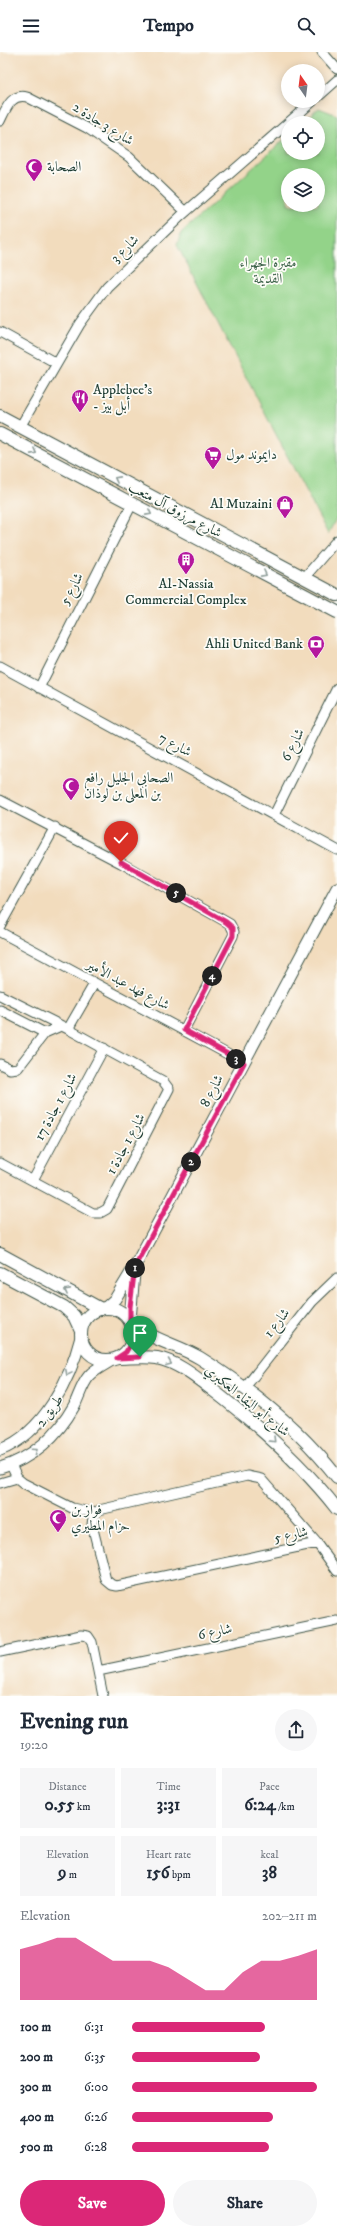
<!DOCTYPE html>
<meta charset="utf-8">
<style>
body{margin:0;font-family:"IM FELL DW Pica",Amiri,serif;background:#f6f6f7;color:#1f2937;height:100vh;display:flex;flex-direction:column;font-size:15px;white-space:nowrap}
*{box-sizing:border-box;margin:0}
p{font-size:13px;color:#747a83}
.icon{flex:none;width:22px;height:22px;fill:none;stroke:currentColor;stroke-width:2;stroke-linecap:round;stroke-linejoin:round}
.map{position:relative;height:1644px;overflow:hidden}
.details{display:flex;flex-direction:column;background:#fff;flex:1}
.details>*{flex:none}
.needle{width:26px;rotate:346deg}
.fabs{position:absolute;left:281px;top:12px;display:grid;gap:8px}
.fabs a{display:grid;place-items:center;width:44px;height:44px;border-radius:50%;background:#fff;box-shadow:0 2px 10px #0003;font-size:20px}
.pin{position:absolute;display:grid;place-items:center;width:34px;height:34px;color:#fff;margin:-41px -17px;border-radius:50% 50% 50% 0;rotate:-45deg;box-shadow:0 0 4px #0007}
.pin .icon{rotate:45deg}
.km{position:absolute;width:20px;height:20px;margin:-10px;border-radius:50%;background:#222;color:#fff;font-size:11px;line-height:20px;text-align:center}
.round{display:grid;place-items:center;flex:none;width:42px;height:42px;border-radius:21px;background:#f6f6f7}
.summary{display:flex;align-items:center;justify-content:space-between;height:68px;padding:0 20px}
h1{font-size:22px;font-weight:700;line-height:30px}
.metrics{display:grid;grid-template-columns:repeat(3,1fr);gap:6px;height:68px;padding:4px 20px}
.metrics div{display:grid;align-content:center;border-radius:0px;background:#f6f6f7;text-align:center}
.metrics b{font-size:17px;font-weight:700}
.metrics small{font-size:11px;font-weight:400}
.metrics p{font-size:11px}
.chart{height:112px;padding:8px 20px}
.chart p{display:flex;justify-content:space-between}
.chart svg{width:100%;height:72px;margin-top:4px;fill:#db2777;opacity:.7}
.primary-button{display:flex;gap:8px;margin-top:auto;padding:8px 20px}
.primary-button a{flex:1;height:46px;border-radius:24px;background:#db2777;color:#fff;font-size:16px;font-weight:700;line-height:46px;text-align:center}
.primary-button a+a{background:#f6f6f7;color:#1f2937}
ul{padding:0 20px;list-style:none;font-size:13px}
li{display:grid;grid-template-columns:64px 48px 1fr;align-items:center;height:30px}
li i{height:10px;border-radius:5px;background:#db2777}
header{display:flex;justify-content:space-between;align-items:center;height:52px;padding:0 20px;background:#fff;font-size:18px;font-weight:700}
.map>svg:first-child{display:block}
.green{fill:#93d389;stroke:#59885e;fill-rule:evenodd}
.lines{fill:none;stroke-linecap:round;stroke-linejoin:round}
.minor-casing{stroke:#3f5549;stroke-width:11}
.tertiary-casing{stroke:#3f5549;stroke-width:13}
.secondary-casing{stroke:#3f5549;stroke-width:14}
.minor{stroke:#fff;stroke-width:9}
.tertiary{stroke:#fff;stroke-width:11}
.secondary{stroke:#fff;stroke-width:12}
.oneway{stroke:#8f9e9a}
.route-casing{stroke:#fff;stroke-width:8}
.route{stroke:#db2777;stroke-width:5}
.labels{text-anchor:middle;dominant-baseline:central;stroke-width:3.5;stroke-linejoin:round;paint-order:stroke}
.street-label{font-size:14px;fill:#1f3d34;stroke:#fdfcf7}
.poi-label{font-size:14px;fill:#1f3d34;stroke:#fdfcf7;text-anchor:start}
.park-label{font-size:14px;fill:#3c6249;stroke:#fdfcf7}
</style>
<header><svg class="icon" aria-label="menu" viewBox="0 0 24 24"><path d="M4 6h16M4 12h16M4 18h16"/></svg>Tempo<svg class="icon" aria-label="search" viewBox="0 0 24 24"><circle cx="10" cy="10" r="6"/><path d="M15 15l6 6"/></svg></header>
<div class="map">
<svg width="337" height="1644" viewBox="0 0 337 1644">
<rect width="100%" height="100%" fill="#fdfcf7"/>
<filter id="ink" filterUnits="userSpaceOnUse"><feTurbulence type="fractalNoise" baseFrequency=".025" numOctaves="2"/><feDisplacementMap in="SourceGraphic" scale="8" xChannelSelector="R" yChannelSelector="G"/><feConvolveMatrix kernelMatrix="1 2 1 2 8 2 1 2 1" color-interpolation-filters="sRGB"/></filter>
<filter id="wash" filterUnits="userSpaceOnUse"><feTurbulence type="fractalNoise" baseFrequency=".012" numOctaves="4" result="noise"/><feDisplacementMap in="SourceGraphic" scale="16" xChannelSelector="R" yChannelSelector="G"/><feGaussianBlur stdDeviation="0.9" result="paint"/><feColorMatrix in="noise" values="0 0 0 0 0 0 0 0 0 0 0 0 0 0 0 0 0 1.4 0 .05"/><feComposite in="paint" operator="in"/></filter>
<g filter="url(#wash)">
<rect width="100%" height="100%" fill="#f2dcbd"/>
<path class="green" d="M319 56 337 63V465L328 482 177 193 181 181 288 84V101H318V71H302ZM288 123H318V153H288Z"/>
</g>
<g filter="url(#ink)">
<g class="lines">
<defs>
<path id="minor" d="M322 0 337 17
M318 45 337 28
M0 69C6 57 11 41 27 45L87 76 129 105 186 160
M288 71 313 49
M0 280 56 311
M20 375 80 272 107 235 181 164 288 71
M304 526 337 488
M0 614 337 798
M39 636 132 452
M0 748 121 811 230 872 234 880 233 884 184 978
M274 763 337 636
M0 874 55 775
M0 880 244 1011
M0 943 68 977 163 1029 169 1037 107 1157 100 1161H93L0 1111
M0 958 45 981
M68 977 94 932
M0 1012 10 1017 18 1016 45 981 61 974
M33 1128 104 996
M244 1337 312 1250 337 1226
M11 1413 17 1426 23 1431 72 1456 95 1461
M247 1424 261 1427 317 1491 117 1534 112 1533 106 1528 92 1473 93 1465 99 1458Z
M0 1431 17 1426
M317 1491 337 1519
M0 1600 81 1583 88 1584 92 1590 103 1644
M98 1619 337 1569"/>
<path id="tertiary" d="M105 1256 115 1247 135 1214 337 836
M130 1268 134 1221
M0 1398C44 1381 70 1328 81 1285
M0 1416C32 1407 58 1383 74 1354 79 1344 82 1332 89 1324 95 1317 104 1313 112 1308"/>
<path id="secondary" d="M0 364 337 543
M0 382 337 560
M0 1202 101 1257
M0 1221 64 1255 74 1264 81 1279
M81 1282a26 26 0 1 1 52 0a26 26 0 1 1-52 0Z
M132 1272C152 1288 178 1293 200 1306 250 1337 300 1378 337 1425
M117 1306C130 1306 144 1304 157 1306 178 1310 198 1327 214 1339 259 1374 302 1412 337 1457"/>
</defs>
<use href="#minor" class="minor-casing"/>
<use href="#tertiary" class="tertiary-casing"/>
<use href="#secondary" class="secondary-casing"/>
<use href="#minor" class="minor"/>
<use href="#tertiary" class="tertiary"/>
<use href="#secondary" class="secondary"/>
</g>
<defs><path id="oneway-chevron" d="M-2-3.5L2.5 0L-2 3.5" fill="none" stroke-width="1.6" stroke-linecap="round" stroke-linejoin="round"/></defs>
<g class="oneway">
<use href="#oneway-chevron" transform="translate(34 400) rotate(28)"/>
<use href="#oneway-chevron" transform="translate(117 427) rotate(-152)"/>
<use href="#oneway-chevron" transform="translate(149 461) rotate(28)"/>
<use href="#oneway-chevron" transform="translate(264 522) rotate(28)"/>
<use href="#oneway-chevron" transform="translate(67 1239) rotate(-152)"/>
<use href="#oneway-chevron" transform="translate(169 1311) rotate(22)"/>
<use href="#oneway-chevron" transform="translate(68 1321) rotate(118)"/>
<use href="#oneway-chevron" transform="translate(273 1388) rotate(45)"/>
<use href="#oneway-chevron" transform="translate(35 1399) rotate(-34)"/>
</g>
</g>
<g class="lines" filter="url(#ink)">
<defs>
<path id="route" d="M121 810 226 870 233 876V884L184 978 244 1011 135 1214 130 1255V1268L134 1285 126 1300 117 1306 140 1305"/>
</defs>
<use href="#route" class="route-casing"/>
<use href="#route" class="route"/>
</g>
<defs>
<symbol id="mosque-pin" viewBox="-11 -11 22 30"><path d="M0 17L-7.5 6A9.5 9.5 0 1 1 7.5 6Z" fill="#b5179e" stroke="#fdfcf7"/><path d="M3.5-4.9A6 6 0 1 0 3.5 4.9A5 5 0 1 1 3.5-4.9Z" fill="#fff"/></symbol>
<symbol id="restaurant-pin" viewBox="-11 -11 22 30"><path d="M0 17L-7.5 6A9.5 9.5 0 1 1 7.5 6Z" fill="#b5179e" stroke="#fdfcf7"/><path d="M-5-6h1v4h1v-4h1v4h1v-4h1v5L-1.5 .5V6h-2V.5L-5-1ZM5-6V6H3V1.5H1.5Q1.5-4 5-6Z" fill="#fff"/></symbol>
<symbol id="supermarket-pin" viewBox="-11 -11 22 30"><path d="M0 17L-7.5 6A9.5 9.5 0 1 1 7.5 6Z" fill="#b5179e" stroke="#fdfcf7"/><path d="M-6-5.5h2.5l.6 2H6L4.5 2H-2.5L-4.4-4H-6ZM-1.5 3.2a1.3 1.3 0 1 0 .1 0ZM3 3.2a1.3 1.3 0 1 0 .1 0Z" fill="#fff"/></symbol>
<symbol id="shop-pin" viewBox="-11 -11 22 30"><path d="M0 17L-7.5 6A9.5 9.5 0 1 1 7.5 6Z" fill="#b5179e" stroke="#fdfcf7"/><path d="M-5-2.5h2.3a2.7 3.5 0 0 1 5.4 0H5L5.5 6h-11ZM-1.5-2.5h3a1.5 2.3 0 0 0-3 0Z" fill="#fff"/></symbol>
<symbol id="building-pin" viewBox="-11 -11 22 30"><path d="M0 17L-7.5 6A9.5 9.5 0 1 1 7.5 6Z" fill="#b5179e" stroke="#fdfcf7"/><path d="M-4-6H4V6H1V3H-1V6H-4ZM-2.5-4.3h1.7v1.8h-1.7ZM.8-4.3h1.7v1.8H.8ZM-2.5-1h1.7V.8h-1.7ZM.8-1h1.7V.8H.8Z" fill="#fff"/></symbol>
<symbol id="bank-pin" viewBox="-11 -11 22 30"><path d="M0 17L-7.5 6A9.5 9.5 0 1 1 7.5 6Z" fill="#b5179e" stroke="#fdfcf7"/><path d="M-6-4H6V4H-6ZM0-2.3a2.3 2.3 0 1 0 0 4.6a2.3 2.3 0 1 0 0-4.6Z" fill="#fff"/></symbol>
</defs>
<g fill-rule="evenodd">
<use href="#mosque-pin" x="24" y="105" width="20" height="27"/>
<use href="#restaurant-pin" x="70" y="336" width="20" height="27"/>
<use href="#supermarket-pin" x="203" y="393" width="20" height="27"/>
<use href="#shop-pin" x="275" y="442" width="20" height="27"/>
<use href="#building-pin" x="176" y="498" width="20" height="27"/>
<use href="#bank-pin" x="306" y="582" width="20" height="27"/>
<use href="#mosque-pin" x="61" y="724" width="20" height="27"/>
<use href="#mosque-pin" x="48" y="1456" width="20" height="27"/>
</g>
<g class="labels">
<g class="street-label">
<text transform="translate(103 72) rotate(32)">شارع 3 جادة 2</text>
<text transform="translate(125 197) rotate(-44)">شارع 3</text>
<text transform="translate(175 458) rotate(28)">شارع مرزوق آل متعب</text>
<text transform="translate(72 537) rotate(-63)">شارع 5</text>
<text transform="translate(175 693) rotate(28)">شارع 7</text>
<text transform="translate(293 693) rotate(-63)">شارع 6</text>
<text transform="translate(128 933) rotate(28)">شارع فهد عبد الأمير</text>
<text transform="translate(212 1039) rotate(-62)">شارع 8</text>
<text transform="translate(56 1055) rotate(-62)">شارع 1 جادة 17</text>
<text transform="translate(126 1092) rotate(-62)">شارع 1 جادة 1</text>
<text transform="translate(277 1271) rotate(-52)">شارع 1</text>
<text transform="translate(247 1349) rotate(39)">شارع أبو البقاء العكبري</text>
<text transform="translate(50 1359) rotate(-54)">طريق 2</text>
<text transform="translate(291 1483) rotate(-12)">شارع 5</text>
<text transform="translate(215 1580) rotate(-12)">شارع 6</text>
</g>
<g class="poi-label">
<text x="47" y="115">الصحابة</text>
<text x="93" y="338">Applebee's<tspan x="93" dy="16">- أبل بيز</tspan></text>
<text x="226" y="403">دايموند مول</text>
<text x="272" y="452" text-anchor="end">Al Muzaini</text>
<text x="186" y="532" text-anchor="middle">Al-Nassia<tspan x="186" dy="16">Commercial Complex</tspan></text>
<text x="303" y="592" text-anchor="end">Ahli United Bank</text>
<text x="84" y="726">الصحابي الجليل رافع<tspan x="84" dy="16">بن المعلى بن لوذان</tspan></text>
<text x="71" y="1458">فواز بن<tspan x="71" dy="16">حزام المطيري</tspan></text>
</g>
<g class="park-label">
<text x="268" y="211">مقبرة الجهراء<tspan x="268" dy="16">القديمة</tspan></text>
</g>
</g>
</svg>
<div class="fabs">
<a><svg class="needle" viewBox="-14 -14 28 28"><path d="M0-13l5 13h-10z" fill="#e53935"/><path d="M0 13l5-13h-10z" fill="#747a83"/></svg></a>
<a><svg class="icon" aria-label="locate" viewBox="0 0 24 24"><circle cx="12" cy="12" r="6"/><path d="M12 2v4M12 18v4M2 12h4M18 12h4"/></svg></a>
<a><svg class="icon" aria-label="layers" viewBox="0 0 24 24"><path d="M12 4l9 5-9 5-9-5zM3 14l9 5 9-5"/></svg></a>
</div>
<div class="pin" style="left:140px;top:1305px;background:#1e9e55"><svg class="icon" aria-label="arrive" viewBox="0 0 24 24"><path d="M6 21V4h12l-3 4 3 4H6"/></svg></div>
<div class="pin" style="left:121px;top:810px;background:#d93025"><svg class="icon" aria-label="check" viewBox="0 0 24 24"><path d="M5 12l5 5 9-10"/></svg></div>
<b class="km" style="left:135px;top:1216px">1</b>
<b class="km" style="left:191px;top:1110px">2</b>
<b class="km" style="left:236px;top:1007px">3</b>
<b class="km" style="left:212px;top:924px">4</b>
<b class="km" style="left:176px;top:841px">5</b>
</div>
<section class="details">
<div class="summary"><div><h1>Evening run</h1><p>19:20</p></div><a class="round"><svg class="icon" aria-label="share" viewBox="0 0 24 24"><path d="M12 15V3M7 8l5-5 5 5M5 13v7h14v-7"/></svg></a></div>
<div class="metrics">
<div><p>Distance</p><b>0.55<small> km</small></b></div>
<div><p>Time</p><b>3:31</b></div>
<div><p>Pace</p><b>6:24<small> /km</small></b></div>
</div>
<div class="metrics">
<div><p>Elevation</p><b>9<small> m</small></b></div>
<div><p>Heart rate</p><b>156<small> bpm</small></b></div>
<div><p>kcal</p><b>38</b></div>
</div>
<div class="chart"><p><span>Elevation</span>202–211 m</p>
<svg viewBox="0 0 160 44" preserveAspectRatio="none"><path d="M0 44V13L10 10L20 6L30 6L40 13L50 20L60 20L70 20L80 24L90 31L100 38L110 38L120 27L130 20L140 20L150 17L160 13V44z"/></svg>
</div>
<ul>
<li><b>100 m</b>6:31<i style="width:72%"></i></li>
<li><b>200 m</b>6:35<i style="width:69%"></i></li>
<li><b>300 m</b>6:00<i style="width:100%"></i></li>
<li><b>400 m</b>6:26<i style="width:76%"></i></li>
<li><b>500 m</b>6:28<i style="width:74%"></i></li>
</ul>
<div class="primary-button"><a>Save</a><a>Share</a></div>
</section>
